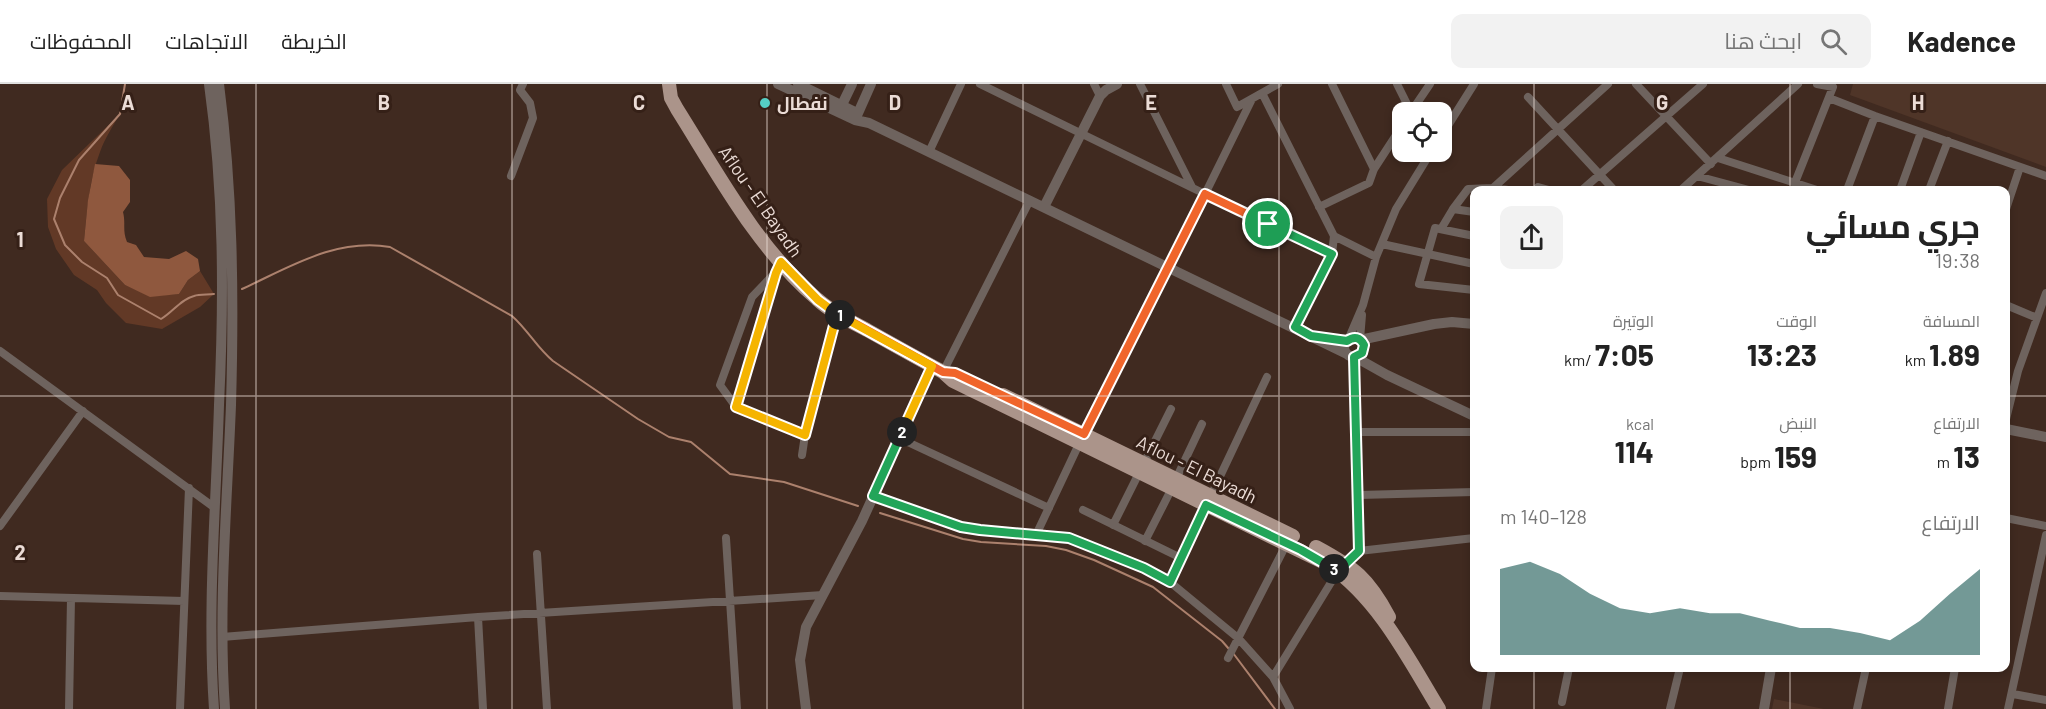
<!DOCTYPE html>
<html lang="ar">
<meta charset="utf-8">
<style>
body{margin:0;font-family:Barlow,Cairo,sans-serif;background:#f2f2f2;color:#222;direction:rtl;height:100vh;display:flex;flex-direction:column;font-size:22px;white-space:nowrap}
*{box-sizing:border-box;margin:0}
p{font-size:20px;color:#767676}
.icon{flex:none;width:33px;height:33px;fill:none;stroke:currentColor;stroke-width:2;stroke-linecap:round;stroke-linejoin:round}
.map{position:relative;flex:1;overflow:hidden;direction:ltr}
.sheet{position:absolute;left:1470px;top:102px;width:540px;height:486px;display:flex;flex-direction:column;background:#fff;border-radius:12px;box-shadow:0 3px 9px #0003;direction:rtl}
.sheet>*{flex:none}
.controls{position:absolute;left:1392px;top:18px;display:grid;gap:12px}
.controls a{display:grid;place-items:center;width:60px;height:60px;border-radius:12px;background:#fff;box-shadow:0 3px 9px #0003;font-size:30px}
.pin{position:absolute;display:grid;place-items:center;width:51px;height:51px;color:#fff;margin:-26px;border:3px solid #fff;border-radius:50%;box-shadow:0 2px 6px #0007}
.km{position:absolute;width:30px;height:30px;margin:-15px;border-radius:50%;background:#222;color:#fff;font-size:16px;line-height:30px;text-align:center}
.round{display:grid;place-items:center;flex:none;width:63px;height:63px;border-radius:12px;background:#f2f2f2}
.head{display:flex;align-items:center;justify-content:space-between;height:102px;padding:0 30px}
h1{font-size:33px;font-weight:700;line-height:45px}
.metrics{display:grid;grid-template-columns:repeat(3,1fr);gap:9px;height:102px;padding:6px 30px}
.metrics div{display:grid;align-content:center}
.metrics b{font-size:30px;font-weight:700}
.metrics small{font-size:16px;font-weight:400}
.metrics p{font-size:16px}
.chart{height:168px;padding:12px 30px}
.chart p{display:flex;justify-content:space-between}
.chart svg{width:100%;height:108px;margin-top:6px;fill:#396f6b;opacity:.7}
header{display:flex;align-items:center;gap:36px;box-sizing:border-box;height:84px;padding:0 30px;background:#fff;border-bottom:2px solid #e0e0e0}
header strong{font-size:28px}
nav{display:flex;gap:33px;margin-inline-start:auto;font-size:21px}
.search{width:420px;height:54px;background:#f2f2f2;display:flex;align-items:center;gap:15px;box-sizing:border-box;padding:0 21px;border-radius:12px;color:#767676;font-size:22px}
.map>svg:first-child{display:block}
.built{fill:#4f3528}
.green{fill:#623926}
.forest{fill:#8f583e}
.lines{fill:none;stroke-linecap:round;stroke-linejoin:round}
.stream{stroke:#ac816d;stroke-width:2}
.minor{stroke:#6e635e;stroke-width:8}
.tertiary{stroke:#6e635e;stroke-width:10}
.primary{stroke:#ab948a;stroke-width:14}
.split-1-casing{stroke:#fff;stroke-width:12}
.split-2-casing{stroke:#fff;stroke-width:12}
.split-3-casing{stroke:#fff;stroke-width:12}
.split-4-casing{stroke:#fff;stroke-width:12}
.split-1{stroke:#f0652b;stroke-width:8}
.split-2{stroke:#f5b400;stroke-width:8}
.split-3{stroke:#22a559;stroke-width:8}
.split-4{stroke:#22a559;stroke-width:8}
.grid{fill:none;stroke:#ebdcd6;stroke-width:1.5;stroke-opacity:0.55}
.poi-dot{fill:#55cec4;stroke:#352017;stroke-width:2}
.labels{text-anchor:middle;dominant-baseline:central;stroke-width:6;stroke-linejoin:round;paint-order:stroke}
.poi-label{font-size:18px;font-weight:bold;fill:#ebdcd6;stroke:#352017;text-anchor:start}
.street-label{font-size:18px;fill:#ebdcd6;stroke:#352017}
.grid-label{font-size:20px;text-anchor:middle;font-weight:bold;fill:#ebdcd6;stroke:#352017;stroke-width:6;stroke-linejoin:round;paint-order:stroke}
</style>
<header>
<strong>Kadence</strong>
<div class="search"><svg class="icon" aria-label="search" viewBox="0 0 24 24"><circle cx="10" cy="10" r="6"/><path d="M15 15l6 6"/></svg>ابحث هنا</div>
<nav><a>الخريطة</a><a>الاتجاهات</a><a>المحفوظات</a></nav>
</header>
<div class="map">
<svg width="2046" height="625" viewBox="0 0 2046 625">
<rect width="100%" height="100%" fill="#402a20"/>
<path class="built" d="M1853 0H2046V83L1850 11Z
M1774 615 1824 625H1772Z"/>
<path class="green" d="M120 30C113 42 105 54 100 68 89 96 87 127 84 157L125 201 150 212 179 210 188 196 200 187 214 210 200 223 162 245 126 239 106 219 97 206 74 191 56 165 48 143 47 115 62 86Z"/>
<path class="forest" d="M95 80 119 82 130 96V118L123 128C126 140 122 146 127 158L136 161 144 173 169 175 186 167 198 175 200 187 188 196 179 210 150 213 125 201 84 157 88 116Z"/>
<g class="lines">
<path class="stream" d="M125 0 120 30 79 76 60 114 54 135 65 161 82 178 107 194 118 211 161 235C173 228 181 215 194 212 200 210 208 211 214 210
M242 205C290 183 335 154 390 163L512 232C528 246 537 264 553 277L638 335 669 353 691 358 730 390 784 398 858 422
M880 429 963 455 981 458 1046 462 1066 466 1094 476 1153 503 1222 557 1229 565
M1233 569 1275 625"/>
<path class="minor" d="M980 0 1205 110 1332 170 1334 152
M1094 0 1100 12
M1140 0 1192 103
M1226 0 1237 23 1262 9 1334 152 1376 173
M1332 0 1374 85
M1397 0 1411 28 1430 0
M1636 0 1711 80
M1262 9 1278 0
M1528 13 1614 106
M1829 14 1875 32 2046 92
M1442 51 1474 0
M929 68 961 0
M1718 74 1817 106
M511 92 533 34 530 19 520 6 523 0
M1697 92 1749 106
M1508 106 1493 104 1608 0
M1535 106 1538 103 1549 106
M1582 106 1703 0
M1681 106 1798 0
M1792 106 1833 3 1817 0
M1847 106 1875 32
M1900 106 1921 48
M1929 106 1948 57
M1319 123 1369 99 1374 85 1402 42
M1453 125 1468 105 1493 104
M2006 125 2020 83
M1441 145 1453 125 1474 128
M1474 152 1435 144 1419 200 1474 206
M1382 160 1474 180
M781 179 776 189 736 323 805 351
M2006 221 2037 234
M1295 243 1332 170
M1360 255 1362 231
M1348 256 1363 221 1376 173 1396 125 1431 68
M0 267 215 424
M943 288 1030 116
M736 323 720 301 752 213 774 190
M2006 335 2018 287 2046 209
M1357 348H1474
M899 354 1049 424
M802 371 805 351 837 230
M1176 395 1202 340
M1359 411 1474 408
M873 412 961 443 980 446 1069 454 1144 484 1170 498 1238 554 1273 593 1290 625
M1083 426 1181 474
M2006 434 2046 442
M1113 441 1171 325
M0 442 83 327
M1036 451 1079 360 1169 183 1252 15
M726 454 737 625
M1145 457 1172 404
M1359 467 1474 454
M537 470 547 625
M1170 498 1267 293
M0 512 184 517
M478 533 483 625
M222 553 478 533 823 511
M1228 574 1287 459
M1273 593 1338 487 1359 467 1354 273
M2013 610 2046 616
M1562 618 1569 584
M69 625 71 514
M180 625 189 404
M1486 625 1492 584
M1670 625 1680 584
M1857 625 1866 584
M1948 625 1955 584
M2008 625 2046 451"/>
<path class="tertiary" d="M209 0C224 107 224 214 219 321 216 422 207 524 214 625
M219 0C233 107 234 214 231 321 227 423 218 524 225 625
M778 0 855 36 869 39 1347 270
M798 0 857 29
M839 27 852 0
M855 36 871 0
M1044 123 1100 12 1106 6 1117 0
M1344 263a10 10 0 1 1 20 0a10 10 0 1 1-20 0Z
M1360 256 1434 240 1452 238 1474 240
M1355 273 1387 291 1474 332
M2006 345 2046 353
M806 625 800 576 806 543 862 437 932 283
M1764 625 1771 584"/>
<path class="primary" d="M669 0 671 14 677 25C718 90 757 164 817 215 831 228 850 237 867 246 892 260 917 274 943 288L953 297 1329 481C1379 516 1408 574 1439 625
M1003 311 1293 452
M1316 463C1355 484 1368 494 1389 533"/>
</g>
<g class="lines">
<defs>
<path id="split-1" d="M840 231 943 288 955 289 1084 350 1205 110 1268 140"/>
<path id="split-2" d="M840 231 837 230 818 216 781 178 776 189 736 323 805 351 837 230 932 282 902 348"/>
<path id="split-3" d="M902 348 873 412 961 443 980 446 1069 454 1144 484 1170 498 1206 421 1301 466 1334 485"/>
<path id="split-4" d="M1268 140 1332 170 1295 243 1311 252 1347 257C1354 252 1360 253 1364 261L1362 269 1354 273 1359 467 1338 487 1334 485"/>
</defs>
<use href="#split-1" class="split-1-casing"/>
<use href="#split-2" class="split-2-casing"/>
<use href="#split-3" class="split-3-casing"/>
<use href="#split-4" class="split-4-casing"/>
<use href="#split-1" class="split-1"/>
<use href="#split-2" class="split-2"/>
<use href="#split-3" class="split-3"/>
<use href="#split-4" class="split-4"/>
</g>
<path class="grid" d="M256 0V625M512 0V625M767 0V625M1023 0V625M1279 0V625M1534 0V106M1790 0V106M0 312H1474M2006 312H2046M1534 584V625M1790 584V625"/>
<circle class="poi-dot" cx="765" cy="19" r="6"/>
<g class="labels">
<g class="poi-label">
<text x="777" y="19">نفطال</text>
</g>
<g class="street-label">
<text transform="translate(761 117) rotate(55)">Aflou - El Bayadh</text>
<text transform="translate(1197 385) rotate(26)">Aflou - El Bayadh</text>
</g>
</g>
<g class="grid-label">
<text x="128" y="26">A</text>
<text x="384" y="26">B</text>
<text x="639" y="26">C</text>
<text x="895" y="26">D</text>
<text x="1151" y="26">E</text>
<text x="1662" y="26">G</text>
<text x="1918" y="26">H</text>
<text x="20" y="163">1</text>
<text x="20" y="476">2</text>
</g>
</svg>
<div class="controls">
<a><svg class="icon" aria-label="locate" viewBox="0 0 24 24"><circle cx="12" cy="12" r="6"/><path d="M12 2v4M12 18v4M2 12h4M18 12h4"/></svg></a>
</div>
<div class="pin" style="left:1268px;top:140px;background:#1e9e55"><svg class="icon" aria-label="arrive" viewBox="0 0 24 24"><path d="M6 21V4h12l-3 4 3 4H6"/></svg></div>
<b class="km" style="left:840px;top:231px">1</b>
<b class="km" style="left:902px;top:348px">2</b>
<b class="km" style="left:1334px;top:485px">3</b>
<section class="sheet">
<div class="head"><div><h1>جري مسائي</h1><p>19:38</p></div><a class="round"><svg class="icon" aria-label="share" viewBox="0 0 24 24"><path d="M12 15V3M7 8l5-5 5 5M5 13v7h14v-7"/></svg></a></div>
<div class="metrics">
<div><p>المسافة</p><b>1.89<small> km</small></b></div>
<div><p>الوقت</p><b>13:23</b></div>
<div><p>الوتيرة</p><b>7:05<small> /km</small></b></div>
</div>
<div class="metrics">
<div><p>الارتفاع</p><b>13<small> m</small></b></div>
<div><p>النبض</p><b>159<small> bpm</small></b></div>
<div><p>kcal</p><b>114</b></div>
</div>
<div class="chart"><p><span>الارتفاع</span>128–140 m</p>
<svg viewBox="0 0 160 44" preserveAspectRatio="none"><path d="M0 44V9L10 6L20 11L30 19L40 25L50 27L60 25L70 27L80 27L90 30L100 33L110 33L120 35L130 38L140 30L150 19L160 9V44z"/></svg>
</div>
</section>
</div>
